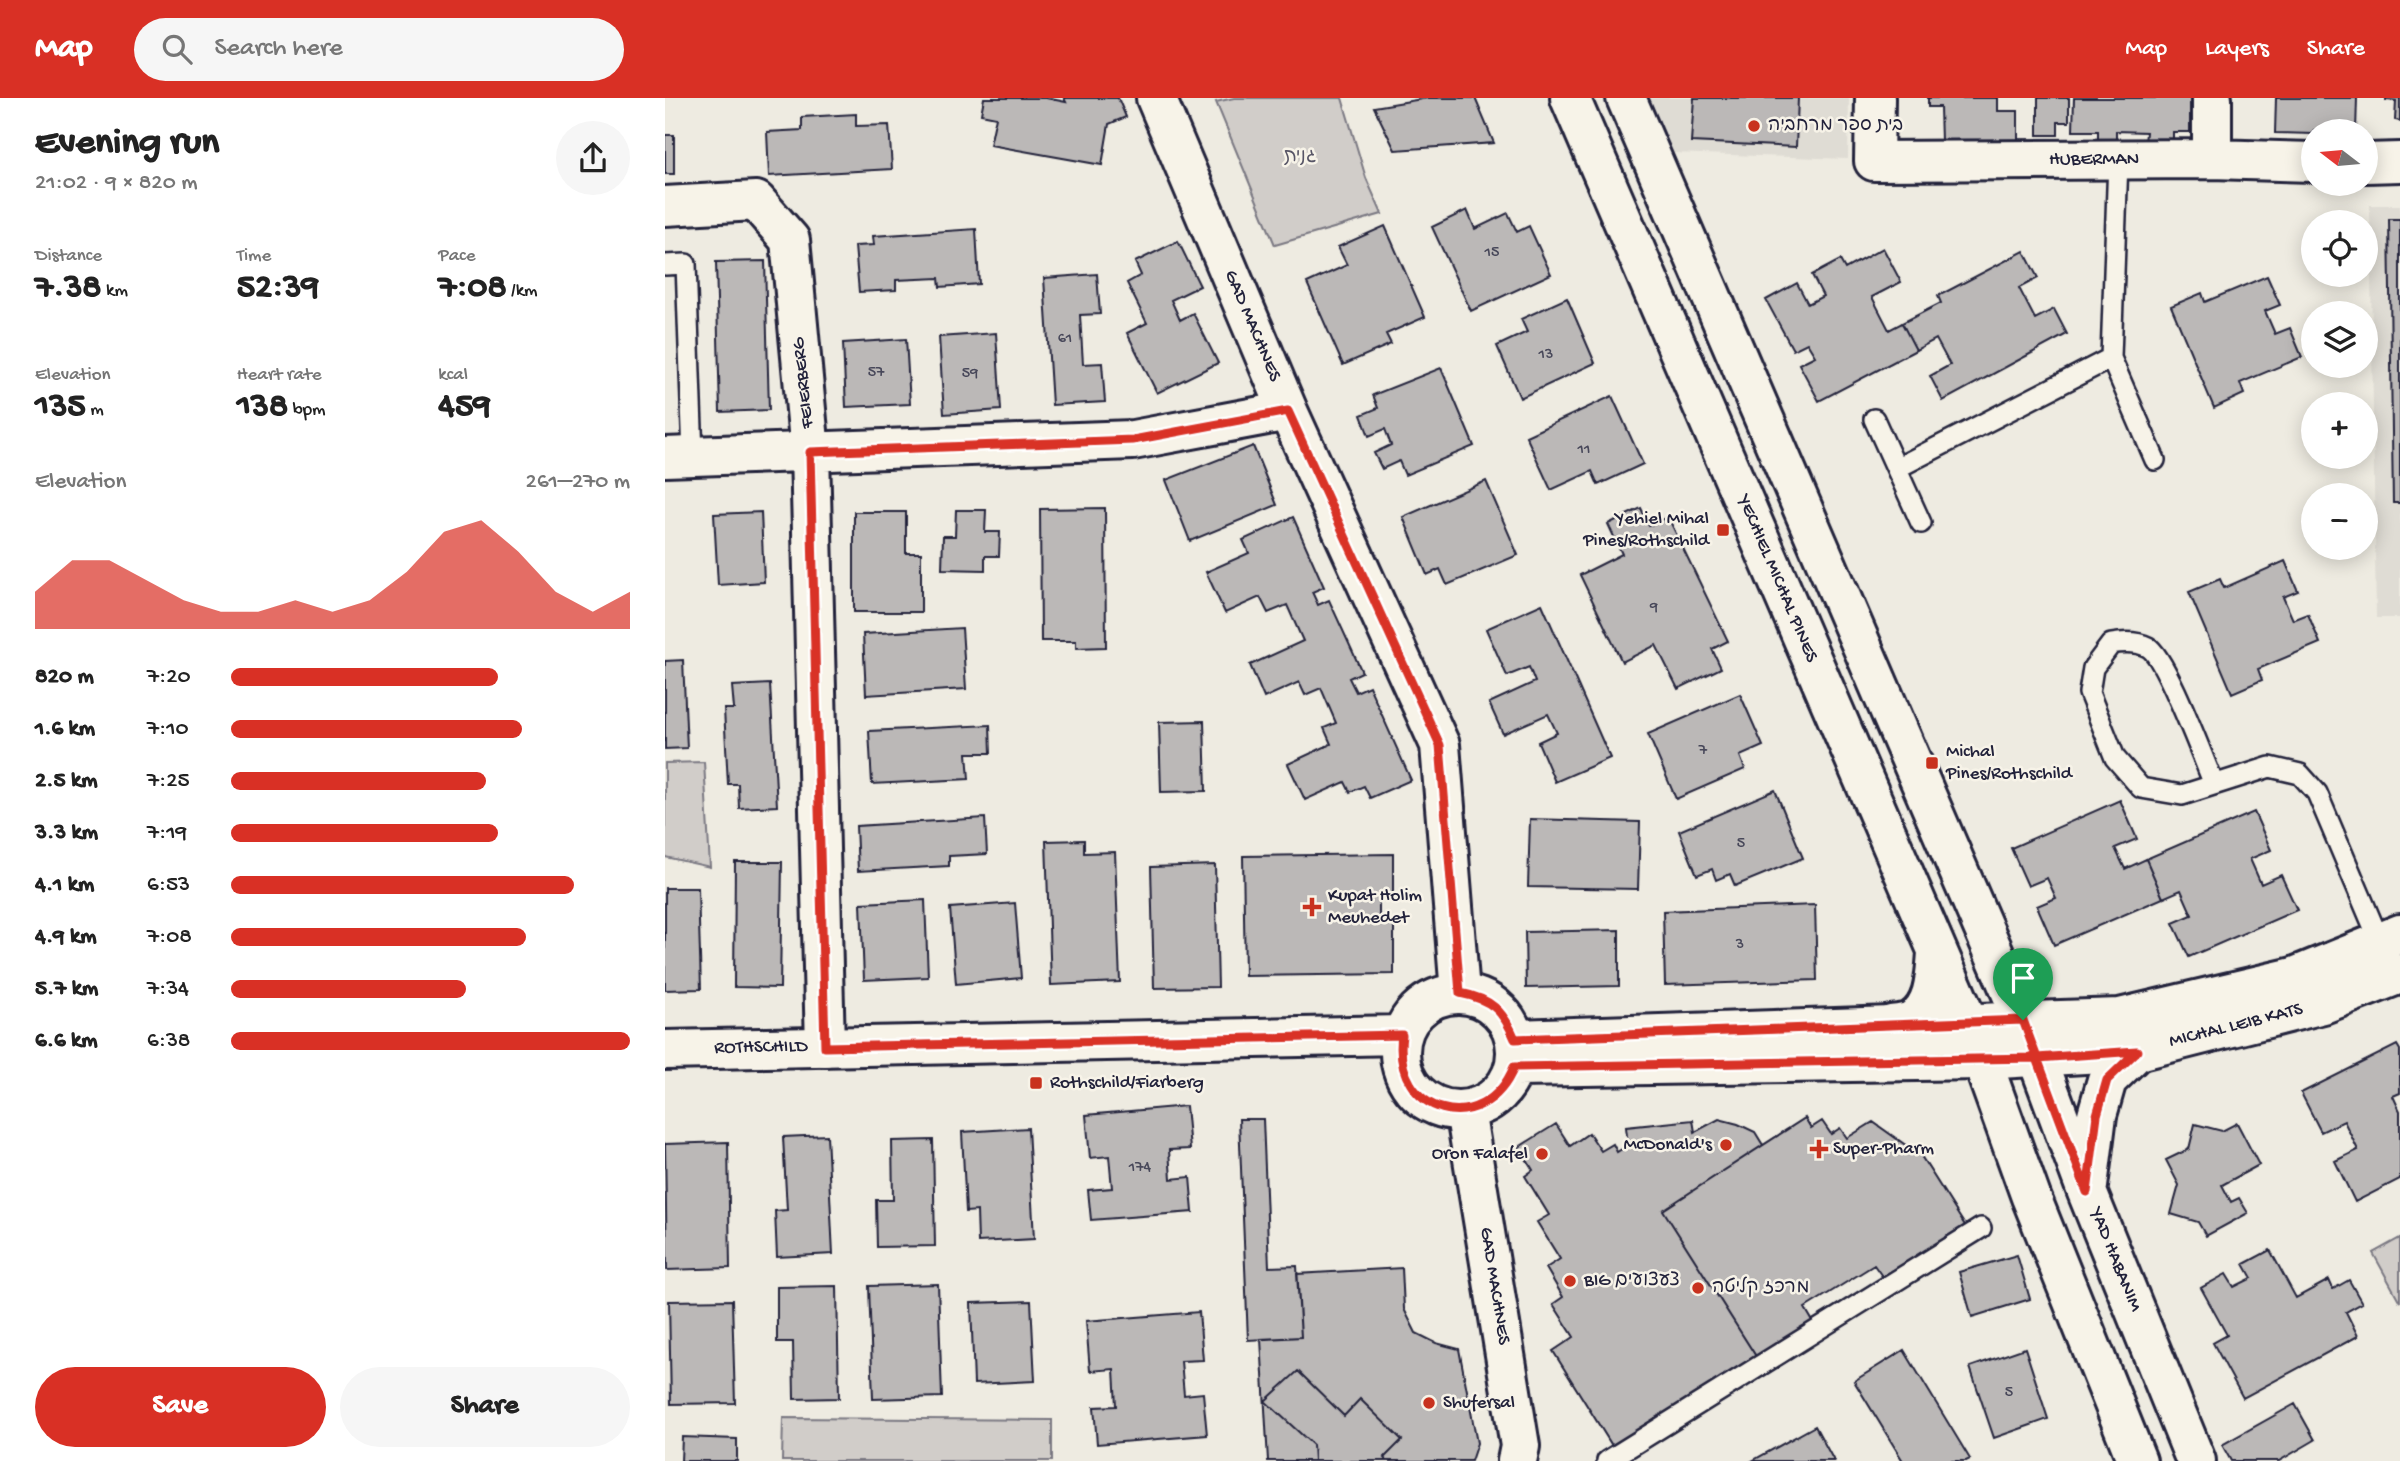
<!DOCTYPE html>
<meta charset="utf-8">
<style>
body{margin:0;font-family:"Gochi Hand","Playpen Sans Hebrew",sans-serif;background:#f6f6f6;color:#222;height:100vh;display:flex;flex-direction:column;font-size:26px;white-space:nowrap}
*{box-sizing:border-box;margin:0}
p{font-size:23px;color:#767676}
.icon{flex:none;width:38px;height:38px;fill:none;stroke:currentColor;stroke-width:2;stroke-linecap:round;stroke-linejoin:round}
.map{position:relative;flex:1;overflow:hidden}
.drawer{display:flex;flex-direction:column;background:#fff;width:665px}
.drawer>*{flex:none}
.needle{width:46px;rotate:286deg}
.fabs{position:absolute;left:1636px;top:21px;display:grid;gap:14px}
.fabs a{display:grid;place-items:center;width:77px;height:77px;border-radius:50%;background:#fff;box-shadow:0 4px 18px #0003;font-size:35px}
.pin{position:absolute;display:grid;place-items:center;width:60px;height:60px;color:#fff;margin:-72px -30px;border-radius:50% 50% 50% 0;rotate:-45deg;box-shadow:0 0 7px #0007}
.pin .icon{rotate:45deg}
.round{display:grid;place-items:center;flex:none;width:74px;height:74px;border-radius:37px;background:#f6f6f6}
.headline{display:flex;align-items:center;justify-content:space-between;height:119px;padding:0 35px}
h1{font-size:38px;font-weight:700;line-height:52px}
.metrics{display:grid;grid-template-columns:repeat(3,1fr);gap:10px;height:119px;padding:7px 35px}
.metrics div{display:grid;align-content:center}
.metrics b{font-size:35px;font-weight:700}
.metrics small{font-size:19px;font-weight:400}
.metrics p{font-size:19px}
.chart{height:196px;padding:14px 35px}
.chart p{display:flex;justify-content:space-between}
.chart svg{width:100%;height:126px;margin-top:7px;fill:#d93025;opacity:.7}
.button{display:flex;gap:14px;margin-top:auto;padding:14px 35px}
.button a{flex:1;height:80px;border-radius:42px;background:#d93025;color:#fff;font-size:28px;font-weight:700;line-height:80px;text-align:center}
.button a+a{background:#f6f6f6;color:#222}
ul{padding:0 35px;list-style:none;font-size:23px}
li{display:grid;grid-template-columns:112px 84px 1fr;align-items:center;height:52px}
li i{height:18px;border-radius:9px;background:#d93025}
header{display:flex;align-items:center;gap:42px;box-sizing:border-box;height:98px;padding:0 35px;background:#d93025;color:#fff}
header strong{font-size:33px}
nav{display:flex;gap:38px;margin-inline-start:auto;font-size:24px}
.search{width:490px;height:63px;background:#f6f6f6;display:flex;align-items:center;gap:18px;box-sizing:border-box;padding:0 24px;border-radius:38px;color:#767676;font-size:26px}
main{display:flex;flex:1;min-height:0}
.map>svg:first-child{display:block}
.built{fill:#dfdcd4}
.green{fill:#d1cdc9;stroke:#7a7882;stroke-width:2}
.building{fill:#bbb8b7;stroke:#22223b;stroke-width:2}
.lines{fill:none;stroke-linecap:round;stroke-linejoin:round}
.service-casing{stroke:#22223b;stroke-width:24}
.minor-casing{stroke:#22223b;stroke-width:44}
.tertiary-casing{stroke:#22223b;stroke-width:44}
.secondary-casing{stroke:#22223b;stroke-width:44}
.service{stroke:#f7f3e8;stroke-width:19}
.minor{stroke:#f7f3e8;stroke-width:38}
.tertiary{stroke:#f7f3e8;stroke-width:38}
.secondary{stroke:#f7f3e8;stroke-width:38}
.route-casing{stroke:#fff;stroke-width:14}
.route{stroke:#d93025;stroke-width:9}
.poi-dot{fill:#c8321e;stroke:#f7f3e8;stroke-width:2.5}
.labels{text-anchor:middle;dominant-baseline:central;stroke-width:5;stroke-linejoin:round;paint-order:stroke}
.number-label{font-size:16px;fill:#48485a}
.poi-label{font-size:19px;fill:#22223b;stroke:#f7f3e8;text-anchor:start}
.park-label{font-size:19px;fill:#575566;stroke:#f7f3e8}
.street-label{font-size:19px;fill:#22223b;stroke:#f7f3e8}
</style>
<header>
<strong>Map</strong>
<div class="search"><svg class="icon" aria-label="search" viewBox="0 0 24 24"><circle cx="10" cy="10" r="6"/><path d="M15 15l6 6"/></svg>Search here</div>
<nav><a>Map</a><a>Layers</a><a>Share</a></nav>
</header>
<main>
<section class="drawer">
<div class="headline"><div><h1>Evening run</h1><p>21:02 · 9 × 820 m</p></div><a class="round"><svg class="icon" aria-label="share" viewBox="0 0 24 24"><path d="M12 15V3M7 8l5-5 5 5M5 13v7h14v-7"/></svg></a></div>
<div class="metrics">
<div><p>Distance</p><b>7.38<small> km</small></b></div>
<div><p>Time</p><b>52:39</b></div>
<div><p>Pace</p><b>7:08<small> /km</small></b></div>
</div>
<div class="metrics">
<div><p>Elevation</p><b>135<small> m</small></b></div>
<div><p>Heart rate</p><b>138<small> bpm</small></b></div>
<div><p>kcal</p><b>459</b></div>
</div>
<div class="chart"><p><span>Elevation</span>261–270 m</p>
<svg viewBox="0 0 160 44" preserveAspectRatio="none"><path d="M0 44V31L10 20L20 20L30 27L40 34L50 38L60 38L70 34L80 38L90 34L100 24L110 10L120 6L130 17L140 31L150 38L160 31V44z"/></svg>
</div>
<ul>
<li><b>820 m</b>7:20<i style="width:67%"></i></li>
<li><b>1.6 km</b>7:10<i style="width:73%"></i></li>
<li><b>2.5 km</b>7:25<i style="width:64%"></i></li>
<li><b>3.3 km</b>7:19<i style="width:67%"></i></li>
<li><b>4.1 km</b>6:53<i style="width:86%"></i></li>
<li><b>4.9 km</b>7:08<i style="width:74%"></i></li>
<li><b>5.7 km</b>7:34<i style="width:59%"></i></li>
<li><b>6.6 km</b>6:38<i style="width:100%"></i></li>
</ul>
<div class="button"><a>Save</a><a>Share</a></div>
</section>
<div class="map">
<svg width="1735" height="1363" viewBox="0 0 1735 1363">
<rect width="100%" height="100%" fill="#eeebe1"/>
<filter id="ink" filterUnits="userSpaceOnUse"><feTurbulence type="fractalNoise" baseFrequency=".0143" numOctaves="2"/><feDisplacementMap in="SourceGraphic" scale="14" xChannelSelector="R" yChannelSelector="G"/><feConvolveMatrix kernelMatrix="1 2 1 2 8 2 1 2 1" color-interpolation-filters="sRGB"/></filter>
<g filter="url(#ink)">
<path class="built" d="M984 0H1184L1183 61 1007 55Z
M1705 107H1735V520H1711Z"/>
<path class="green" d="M569 0H677L701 80 717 116 610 147 551 4Z
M39 664 45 769 0 759V665Z
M1735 1140V1204L1708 1155Z
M118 1320 387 1322V1363H117Z"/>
<path class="building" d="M319 0H381L401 4 399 0H453L461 19 444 26 437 67 325 47 331 19 316 16Z
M763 0H810L829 45 730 52 709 9Z
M1029 0H1133L1131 49 1026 44Z
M1263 0H1333V13H1353V42H1341L1340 51H1328V42H1303V51H1291V43H1276L1275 9H1263Z
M1373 0H1404V24H1393V37H1373Z
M1409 0H1525V34H1508V45H1480L1481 34 1451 33V49H1433V33H1408Z
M1611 0H1692L1691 33H1648V36L1610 35Z
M1721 0H1735V23L1730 22 1731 3 1721 2Z
M191 16V28L224 27 227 71 104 78 102 34 137 32V19Z
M0 37H9V76H0Z
M802 112 810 131 843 115 852 134 864 128 886 176 806 213 767 129Z
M1724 121H1735V405H1728Z
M720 128 760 219 721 236 726 246 678 267 642 185 682 167 673 149Z
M311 131 314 186 275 189 274 180 231 182V192L194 194 190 148 209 147 208 138Z
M513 143 535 188 506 202 515 222 528 215 553 265 492 295 462 235 482 225 462 185 476 177 470 164Z
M1218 150 1236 184 1207 199 1224 232 1237 225 1251 252 1154 303 1134 266 1150 258 1142 245 1128 252 1101 202 1132 185 1143 206 1158 198 1147 177 1175 162 1180 171Z
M1359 153 1373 180 1354 190 1370 221 1389 211 1402 236 1278 303 1265 278 1285 267 1271 241 1251 252 1237 225 1276 205 1273 198Z
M100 163 104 312 55 314 51 164Z
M432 176 435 216 415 217 418 266 437 265 440 304 387 307 379 180Z
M1602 178 1615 207 1600 213 1610 236 1625 230 1637 259 1575 285 1579 296 1549 310 1506 208 1537 195 1540 204Z
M902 200 930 265 855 300 832 248 862 234 856 221Z
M331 235 336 312 279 316 274 239Z
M241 241 245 306 181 309 178 245Z
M776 270 809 348 740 377 734 363 717 371 709 355 726 347 720 331 704 338 696 317 713 310 708 297Z
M947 298 978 366 933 387 927 373 886 392 861 338Z
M588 348 612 407 525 443 501 382Z
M821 383 853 457 782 487 775 471 762 477 738 419Z
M440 410 441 549 411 550V543H376L375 411Z
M976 410 984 428 1003 419 1063 543 1047 551 1056 570 1013 591 991 547 957 564 915 477 957 456 943 426Z
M291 412H321L320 434H335L334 458H320V472L277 471 278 438H290Z
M96 414 99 484 53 487 49 416Z
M189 414H241V455H256V514H189Z
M628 419 659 489 647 494 653 507 664 502 697 574 684 580 691 594 704 588 746 682 705 700 699 688 685 694 680 684 640 702 623 666 666 646 659 630 671 625 656 590 640 597 634 584 599 600 585 567 638 543 622 507 603 515 595 499 560 515 541 474 584 455 578 442Z
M1620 463 1633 493 1618 499 1628 522 1643 516 1655 545 1593 571 1597 582 1567 595 1524 494 1555 481 1559 490Z
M877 506 945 660 890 684 873 644 892 635 883 616 838 636 824 605 870 584 864 569 842 578 821 531Z
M297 530 301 591 201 597 198 536Z
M18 562 22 650 0 651V563Z
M105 586 112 708 74 710 73 686H63L59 611H69L67 588Z
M1075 596 1098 648 1075 658 1080 671 1011 701 983 636Z
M539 623 541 693 496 694 494 624Z
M325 627 326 655H302L304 681 207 686 204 633Z
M1110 692 1138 760 1070 788 1065 776 1051 782 1047 771 1032 777 1014 733Z
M1455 702 1472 741 1450 750 1460 771 1481 761 1498 800 1389 847 1372 808 1391 800 1382 780 1363 788 1346 750Z
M1589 714 1606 752 1585 761 1596 786 1616 777 1632 812 1524 859 1508 825 1527 817 1516 792 1498 800 1481 761Z
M320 720 322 756 284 758V768L193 773 191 728Z
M865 721 975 724 973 791 863 789Z
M419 742V755L450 754 455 884 386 887 381 743Z
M728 756V797H714V821L729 822V876L580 878 578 758Z
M70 764H117L115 890 69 889Z
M550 767 553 889 489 890 486 769Z
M0 790H33L36 891 0 892Z
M260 802 263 879 199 882 196 805Z
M350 805 356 880 291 886 285 810Z
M1150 807 1152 882 1000 887 998 813Z
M954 832V888L861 890 860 834Z
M1732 947 1735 952V995L1728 998 1735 1013V1081L1690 1104 1670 1063 1693 1052 1679 1023 1656 1034 1636 995Z
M521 1008 525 1051 504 1052 506 1081 525 1079 528 1114 426 1122 423 1092 447 1090 444 1058 425 1060 421 1017Z
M1140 1020 1146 1030 1157 1023 1166 1036 1175 1030 1182 1040 1208 1024 1256 1058 1301 1129 1219 1181 1209 1167 1140 1210 1150 1227 951 1354 888 1253 909 1239 888 1206 898 1199 881 1170 895 1161 872 1124 884 1117 860 1078 868 1072 854 1049 891 1026 905 1048 924 1035 936 1053 948 1046 952 1054 963 1047 961 1029 1028 1022 1030 1034 1054 1021 1073 1026 1090 1034 1098 1047Z
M1140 1020 1146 1030 1157 1023 1166 1036 1175 1030 1182 1040 1208 1024 1256 1058 1301 1129 1219 1181 1209 1167 1140 1210 1150 1227 1094 1263 998 1112Z
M574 1021H598L604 1169 632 1168 636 1239 583 1242Z
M1572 1025 1594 1067 1557 1087 1566 1104 1574 1100 1583 1115 1541 1138 1533 1124 1506 1116 1514 1087 1501 1062 1524 1051 1530 1026 1557 1033Z
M363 1030 369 1141 313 1144 312 1113 301 1114 297 1034Z
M162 1037 168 1156 112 1159 110 1113 122 1112 118 1039Z
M268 1042 270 1148 212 1149 211 1102H228L227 1043Z
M63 1044 65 1170 2 1172 0 1046Z
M1605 1152 1631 1200 1664 1182 1668 1191 1684 1182 1697 1205 1681 1214 1693 1238 1578 1300 1548 1245 1562 1237 1536 1190 1561 1176 1569 1189 1587 1180 1579 1166Z
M1352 1157 1365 1201 1307 1219 1294 1174Z
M737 1170 739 1211 751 1235 771 1245 794 1251 812 1345 806 1363H603L596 1241 636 1239 632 1176Z
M273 1186 277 1299 208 1301 204 1188Z
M172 1188 174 1300 129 1301 128 1244H112V1189Z
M67 1202 70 1305 6 1306 4 1203Z
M366 1203 370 1283 309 1286 306 1205Z
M534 1214 538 1262 516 1263 519 1297 538 1295 542 1337 432 1346 429 1309 451 1308 449 1271 425 1273 421 1223Z
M1360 1250 1383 1321 1329 1340 1305 1269Z
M1239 1252 1305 1361 1301 1363H1238L1189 1283Z
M633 1273 679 1318 695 1301 737 1342 719 1360 722 1363H649L648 1347 600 1303Z
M1630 1306 1650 1342 1614 1363H1566L1557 1347Z
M1150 1328 1169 1363H1087Z
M17 1339 72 1341V1363H16Z"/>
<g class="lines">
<defs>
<path id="service" d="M0 167 21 166 28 358
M1446 260 1490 362
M1209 321 1256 425
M1232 370 1446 260 1453 62
M1549 686C1538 661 1501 559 1483 549 1471 543 1458 544 1446 546L1428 570 1424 595 1450 660 1476 690 1517 697 1605 669 1635 676 1652 695 1718 851
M942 1363 1316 1130"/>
<path id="minor" d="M491 0 623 313 775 647 795 895
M1210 0 1209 63 1547 61 1648 64
M1547 0V61
M1701 65 1735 64
M0 108 91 103 125 142 145 354 160 949
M0 359 468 342 623 313"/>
<path id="tertiary" d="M735 954a58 58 0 1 1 116 0a58 58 0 1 1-116 0Z
M850 941 1455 920 1629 879 1735 836
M0 952 737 937
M850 969 1317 962 1472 953 1658 906 1735 876
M800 1012 855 1348 852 1363"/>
<path id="secondary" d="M905 0 1303 924 1366 1099 1472 1363
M961 0 1358 922 1422 1094 1531 1363
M1226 927C1233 926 1243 925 1248 922 1270 907 1270 878 1272 855
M1423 1088 1432 1017 1442 982 1472 953"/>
</defs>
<use href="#service" class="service-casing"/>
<use href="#minor" class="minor-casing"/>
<use href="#tertiary" class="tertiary-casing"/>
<use href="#secondary" class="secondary-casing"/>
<use href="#service" class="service"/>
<use href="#minor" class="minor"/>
<use href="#tertiary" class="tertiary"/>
<use href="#secondary" class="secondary"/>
</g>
</g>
<g class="lines" filter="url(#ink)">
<defs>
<path id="route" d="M1358 922 850 941C838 912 826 901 795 895L775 647 623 313 468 342 145 354 160 949 737 937C726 1017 819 1042 849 969L1372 960 1422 1094 1432 1017 1442 982 1472 953 1372 960 1358 922"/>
</defs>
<use href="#route" class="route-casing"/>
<use href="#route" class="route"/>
</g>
<g class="poi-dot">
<circle cx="1089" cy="28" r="7"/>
<rect x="1051" y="425" width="14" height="14" rx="3.5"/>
<rect x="1260" y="658" width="14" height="14" rx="3.5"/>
<path d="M643.5 798.5h7v7h7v7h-7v7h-7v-7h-7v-7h7z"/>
<rect x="364" y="978" width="14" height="14" rx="3.5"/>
<circle cx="1061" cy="1047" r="7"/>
<path d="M1150.5 1040.5h7v7h7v7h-7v7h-7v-7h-7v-7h7z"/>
<circle cx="877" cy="1056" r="7"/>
<circle cx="905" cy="1183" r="7"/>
<circle cx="1033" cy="1190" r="7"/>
<circle cx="764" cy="1305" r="7"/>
</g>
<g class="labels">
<g class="number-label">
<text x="827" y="155">15</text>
<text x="400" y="241">61</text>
<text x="881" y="257">13</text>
<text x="211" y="275">57</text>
<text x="305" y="276">59</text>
<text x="919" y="352">11</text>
<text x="989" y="510">9</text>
<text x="1038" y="653">7</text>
<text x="1076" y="746">5</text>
<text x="1075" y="847">3</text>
<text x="475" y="1070">174</text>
<text x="1344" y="1295">5</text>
</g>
<g class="poi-label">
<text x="1103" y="28">בית ספר מרחביה</text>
<text x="1044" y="421" text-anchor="end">Yehiel Mihal<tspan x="1044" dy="22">Pines/Rothschild</tspan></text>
<text x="1281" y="654">Michal<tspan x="1281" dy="22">Pines/Rothschild</tspan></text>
<text x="663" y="798">Kupat Holim<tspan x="663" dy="22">Meuhedet</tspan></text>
<text x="385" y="985">Rothschild/Fiarberg</text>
<text x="1047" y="1047" text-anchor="end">McDonald's</text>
<text x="1168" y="1051">Super-Pharm</text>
<text x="863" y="1056" text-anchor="end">Oron Falafel</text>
<text x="919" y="1183">BIG צעצועים</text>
<text x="1047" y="1190">מרכז קליטה</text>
<text x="778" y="1305">Shufersal</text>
</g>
<g class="park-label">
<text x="635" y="59">גנית</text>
</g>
<g class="street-label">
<text x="1429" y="62">HUBERMAN</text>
<text transform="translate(587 228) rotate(67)">GAD MACHNES</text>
<text transform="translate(139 285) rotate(-96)">FEIERBERG</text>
<text transform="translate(1112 481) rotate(67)">YECHIEL MICHAL PINES</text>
<text transform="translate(1571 928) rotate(-14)">MICHAL LEIB KATS</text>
<text transform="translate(96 950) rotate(-1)">ROTHSCHILD</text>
<text transform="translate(1450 1162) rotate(68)">YAD HABANIM</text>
<text transform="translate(829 1188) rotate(81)">GAD MACHNES</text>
</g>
</g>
</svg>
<div class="fabs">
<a><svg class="needle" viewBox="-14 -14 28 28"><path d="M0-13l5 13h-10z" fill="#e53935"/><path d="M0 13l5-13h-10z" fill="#767676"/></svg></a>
<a><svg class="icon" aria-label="locate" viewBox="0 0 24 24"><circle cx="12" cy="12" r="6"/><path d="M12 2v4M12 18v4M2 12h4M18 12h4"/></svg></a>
<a><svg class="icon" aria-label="layers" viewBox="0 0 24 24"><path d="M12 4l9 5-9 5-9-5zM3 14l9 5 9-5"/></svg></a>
<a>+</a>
<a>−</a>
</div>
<div class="pin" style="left:1358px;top:922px;background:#1e9e55"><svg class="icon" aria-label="arrive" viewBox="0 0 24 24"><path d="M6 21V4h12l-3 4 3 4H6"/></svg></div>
</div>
</main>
